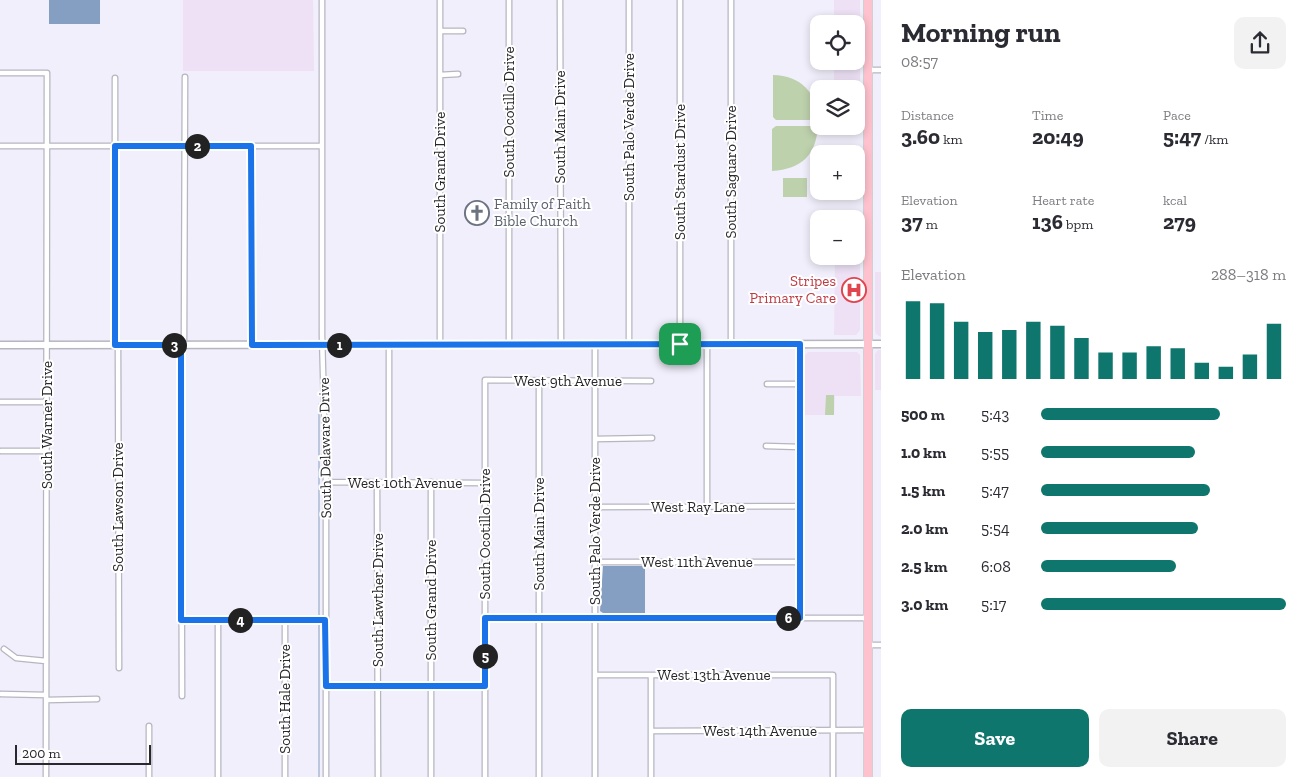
<!DOCTYPE html>
<meta charset="utf-8">
<style>
body{margin:0;font-family:"Zilla Slab",serif;background:#f2f2f3;color:#2b2b33;height:100vh;display:flex;flex-direction:column;font-size:19px;white-space:nowrap}
*{box-sizing:border-box;margin:0}
p{font-size:16px;color:#7c7c81}
.icon{flex:none;width:28px;height:28px;fill:none;stroke:currentColor;stroke-width:2;stroke-linecap:round;stroke-linejoin:round}
.map{position:relative;flex:1;overflow:hidden}
.panel{display:flex;flex-direction:column;background:#fff;width:425px}
.panel>*{flex:none}
.controls{position:absolute;left:810px;top:15px;display:grid;gap:10px}
.controls a{display:grid;place-items:center;width:55px;height:55px;border-radius:10px;background:#fff;box-shadow:0 2px 8px #0003;font-size:25px}
.scale{position:absolute;left:15px;bottom:12px;width:136px;box-sizing:border-box;padding-left:5px;border:2px solid #29292d;border-top:0;font-size:14px;line-height:18px;white-space:nowrap;color:#29292d;-webkit-text-stroke:4px #fff;paint-order:stroke}
.pin{position:absolute;display:grid;place-items:center;width:42px;height:42px;color:#fff;margin:-21px;border-radius:10px;box-shadow:0 2px 8px #0006}
.km{position:absolute;width:25px;height:25px;margin:-12px;border-radius:50%;background:#222;color:#fff;font-size:14px;line-height:25px;text-align:center}
.round{display:grid;place-items:center;flex:none;width:52px;height:52px;border-radius:10px;background:#f2f2f3}
.summary{display:flex;align-items:center;justify-content:space-between;height:85px;padding:0 20px}
h1{font-size:28px;font-weight:700;line-height:38px}
.metrics{display:grid;grid-template-columns:repeat(3,1fr);gap:8px;height:85px;padding:5px 20px}
.metrics div{display:grid;align-content:center}
.metrics b{font-size:21px;font-weight:700}
.metrics small{font-size:14px;font-weight:400}
.metrics p{font-size:14px}
.chart{height:140px;padding:10px 20px}
.chart p{display:flex;justify-content:space-between}
.chart svg{width:100%;height:90px;margin-top:5px;stroke:#0f766e;stroke-width:6}
.primary-button{display:flex;gap:10px;margin-top:auto;padding:10px 20px}
.primary-button a{flex:1;height:58px;border-radius:10px;background:#0f766e;color:#fff;font-size:20px;font-weight:700;line-height:58px;text-align:center}
.primary-button a+a{background:#f2f2f3;color:#2b2b33}
ul{padding:0 20px;list-style:none;font-size:16px}
li{display:grid;grid-template-columns:80px 60px 1fr;align-items:center;height:38px}
li i{height:12px;border-radius:6px;background:#0f766e}
main{display:flex;flex:1;min-height:0}
.map>svg:first-child{display:block}
.commercial{fill:#eee1f6}
.green{fill:#bed1ad}
.water{fill:#849fc1}
.lines{fill:none;stroke-linecap:round;stroke-linejoin:round}
.stream{stroke:#849fc1;stroke-width:1}
.minor-casing{stroke:#b6b6c1;stroke-width:7}
.secondary-casing{stroke:#b6b6c1;stroke-width:9}
.primary-casing{stroke:#d0d0d1;stroke-width:10}
.minor{stroke:#fff;stroke-width:4.5}
.secondary{stroke:#fff;stroke-width:6}
.primary{stroke:#fdc2cd;stroke-width:8}
.route-casing{stroke:#fff;stroke-width:10}
.route{stroke:#1a73e8;stroke-width:6}
.labels{text-anchor:middle;dominant-baseline:central;stroke-width:4;stroke-linejoin:round;paint-order:stroke}
.street-label{font-size:15px;fill:#29292d;stroke:#fff}
.worship-label{font-size:15px;fill:#5b616d;stroke:#fff;text-anchor:start}
.health-label{font-size:15px;fill:#be3a42;stroke:#fff;text-anchor:end}
</style>
<main>
<div class="map">
<svg width="881" height="777" viewBox="0 0 881 777">
<rect width="100%" height="100%" fill="#f0effb"/>
<path class="commercial" d="M183 0H313L314 71H183Z
M834 0H860V81H834V61H856V24H834Z
M856 221H860V330L856 335H834L835 256H856Z
M875 272H881V337L876 334 875 331Z
M878 350H881V390H875V354Z
M808 352H857L860 355 861 396H835L834 415H804V356Z"/>
<path class="green" d="M773 75C801 76 817 92 818 120H776L773 117Z
M776 126H818C816 155 802 169 772 171V129Z
M783 178H807V197H783Z
M826 395H834V415H825Z"/>
<path class="water" d="M49 0H100V24H49Z
M603 566H645V614L603 613 600 611Z"/>
<g class="lines">
<path class="stream" d="M319 618V404
M319 622V777"/>
<defs>
<path id="minor" d="M322 0V335L326 482V777
M440 0V345
M560 0 561 344
M629 0V344
M731 0V344
M440 31H463
M868 70H881
M0 73H47L46 777
M440 75 458 74
M115 78V345
M0 146H322
M251 146 252 345
M509 344V0
M595 344V777
M680 344V0
M707 344V507
M118 345 119 668
M181 345 182 696
M184 345 185 77
M389 345V482
M539 381V777
M767 384H800
M0 402H47
M595 439 652 438
M766 446 800 447
M1 451H47
M326 482 485 483
M377 482 378 777
M431 482V777
M595 507 800 506
M595 562H800
M485 618H868
M800 618V344
M181 620H325
M218 620V777
M869 645H881
M4 649 16 658 46 661
M595 675H833V777
M651 675V777
M326 686H485
M1 694 46 695
M46 700 97 699
M149 726V777
M651 731 869 730
M285 777V620
M485 777V380L651 381"/>
<path id="secondary" d="M0 345 881 344"/>
<path id="primary" d="M868 0V777"/>
</defs>
<use href="#minor" class="minor-casing"/>
<use href="#secondary" class="secondary-casing"/>
<use href="#primary" class="primary-casing"/>
<use href="#minor" class="minor"/>
<use href="#secondary" class="secondary"/>
<use href="#primary" class="primary"/>
</g>
<g class="lines">
<defs>
<path id="route" d="M115 146H251L252 345 800 344V618H485V686H326L325 620H181V345H115Z"/>
</defs>
<use href="#route" class="route-casing"/>
<use href="#route" class="route"/>
</g>
<defs>
<symbol id="church-ring" viewBox="-11 -11 22 22"><circle r="9.5" fill="#fff" stroke="#6b7280" stroke-width="1.5"/><path d="M-1.2-6h2.4v3.5h3.3v2.4h-3.3V6h-2.4V-.1h-3.3v-2.4h3.3Z" fill="#6b7280"/></symbol>
<symbol id="hospital-ring" viewBox="-11 -11 22 22"><circle r="9.5" fill="#fff" stroke="#e0444e" stroke-width="1.5"/><path d="M-5-5h3v3.5h4V-5h3V5h-3V1.5h-4V5h-3Z" fill="#e0444e"/></symbol>
</defs>
<g fill-rule="evenodd">
<use href="#church-ring" x="463" y="199" width="28" height="28"/>
<use href="#hospital-ring" x="840" y="276" width="28" height="28"/>
</g>
<g class="labels">
<g class="street-label">
<text transform="translate(509 112) rotate(-90)">South Ocotillo Drive</text>
<text transform="translate(560 127) rotate(-90)">South Main Drive</text>
<text transform="translate(629 127) rotate(-90)">South Palo Verde Drive</text>
<text transform="translate(440 172) rotate(-90)">South Grand Drive</text>
<text transform="translate(680 172) rotate(-90)">South Stardust Drive</text>
<text transform="translate(731 172) rotate(-90)">South Saguaro Drive</text>
<text x="568" y="381">West 9th Avenue</text>
<text transform="translate(47 425) rotate(-90)">South Warner Drive</text>
<text transform="translate(325 448) rotate(-91)">South Delaware Drive</text>
<text x="405" y="483">West 10th Avenue</text>
<text transform="translate(118 507) rotate(-90)">South Lawson Drive</text>
<text x="698" y="507">West Ray Lane</text>
<text transform="translate(595 531) rotate(-90)">South Palo Verde Drive</text>
<text transform="translate(485 534) rotate(-90)">South Ocotillo Drive</text>
<text transform="translate(539 534) rotate(-90)">South Main Drive</text>
<text x="697" y="562">West 11th Avenue</text>
<text transform="translate(378 600) rotate(-90)">South Lawther Drive</text>
<text transform="translate(431 600) rotate(-90)">South Grand Drive</text>
<text x="714" y="675">West 13th Avenue</text>
<text transform="translate(285 699) rotate(-90)">South Hale Drive</text>
<text x="760" y="731">West 14th Avenue</text>
</g>
<g class="worship-label">
<text x="494" y="204">Family of Faith<tspan x="494" dy="17">Bible Church</tspan></text>
</g>
<g class="health-label">
<text x="836" y="281">Stripes<tspan x="836" dy="17">Primary Care</tspan></text>
</g>
</g>
</svg>
<div class="controls">
<a><svg class="icon" aria-label="locate" viewBox="0 0 24 24"><circle cx="12" cy="12" r="6"/><path d="M12 2v4M12 18v4M2 12h4M18 12h4"/></svg></a>
<a><svg class="icon" aria-label="layers" viewBox="0 0 24 24"><path d="M12 4l9 5-9 5-9-5zM3 14l9 5 9-5"/></svg></a>
<a>+</a>
<a>−</a>
</div>
<div class="scale">200 m</div>
<div class="pin" style="left:680px;top:344px;background:#1e9e55"><svg class="icon" aria-label="arrive" viewBox="0 0 24 24"><path d="M6 21V4h12l-3 4 3 4H6"/></svg></div>
<b class="km" style="left:339px;top:345px">1</b>
<b class="km" style="left:197px;top:146px">2</b>
<b class="km" style="left:174px;top:345px">3</b>
<b class="km" style="left:240px;top:620px">4</b>
<b class="km" style="left:485px;top:656px">5</b>
<b class="km" style="left:788px;top:618px">6</b>
</div>
<section class="panel">
<div class="summary"><div><h1>Morning run</h1><p>08:57</p></div><a class="round"><svg class="icon" aria-label="share" viewBox="0 0 24 24"><path d="M12 15V3M7 8l5-5 5 5M5 13v7h14v-7"/></svg></a></div>
<div class="metrics">
<div><p>Distance</p><b>3.60<small> km</small></b></div>
<div><p>Time</p><b>20:49</b></div>
<div><p>Pace</p><b>5:47<small> /km</small></b></div>
</div>
<div class="metrics">
<div><p>Elevation</p><b>37<small> m</small></b></div>
<div><p>Heart rate</p><b>136<small> bpm</small></b></div>
<div><p>kcal</p><b>279</b></div>
</div>
<div class="chart"><p><span>Elevation</span>288–318 m</p>
<svg viewBox="0 0 160 44" preserveAspectRatio="none"><path d="M5 44V6M15 44V7M25 44V16M35 44V21M45 44V20M55 44V16M65 44V18M75 44V24M85 44V31M95 44V31M105 44V28M115 44V29M125 44V36M135 44V38M145 44V32M155 44V17"/></svg>
</div>
<ul>
<li><b>500 m</b>5:43<i style="width:73%"></i></li>
<li><b>1.0 km</b>5:55<i style="width:63%"></i></li>
<li><b>1.5 km</b>5:47<i style="width:69%"></i></li>
<li><b>2.0 km</b>5:54<i style="width:64%"></i></li>
<li><b>2.5 km</b>6:08<i style="width:55%"></i></li>
<li><b>3.0 km</b>5:17<i style="width:100%"></i></li>
</ul>
<div class="primary-button"><a>Save</a><a>Share</a></div>
</section>
</main>
